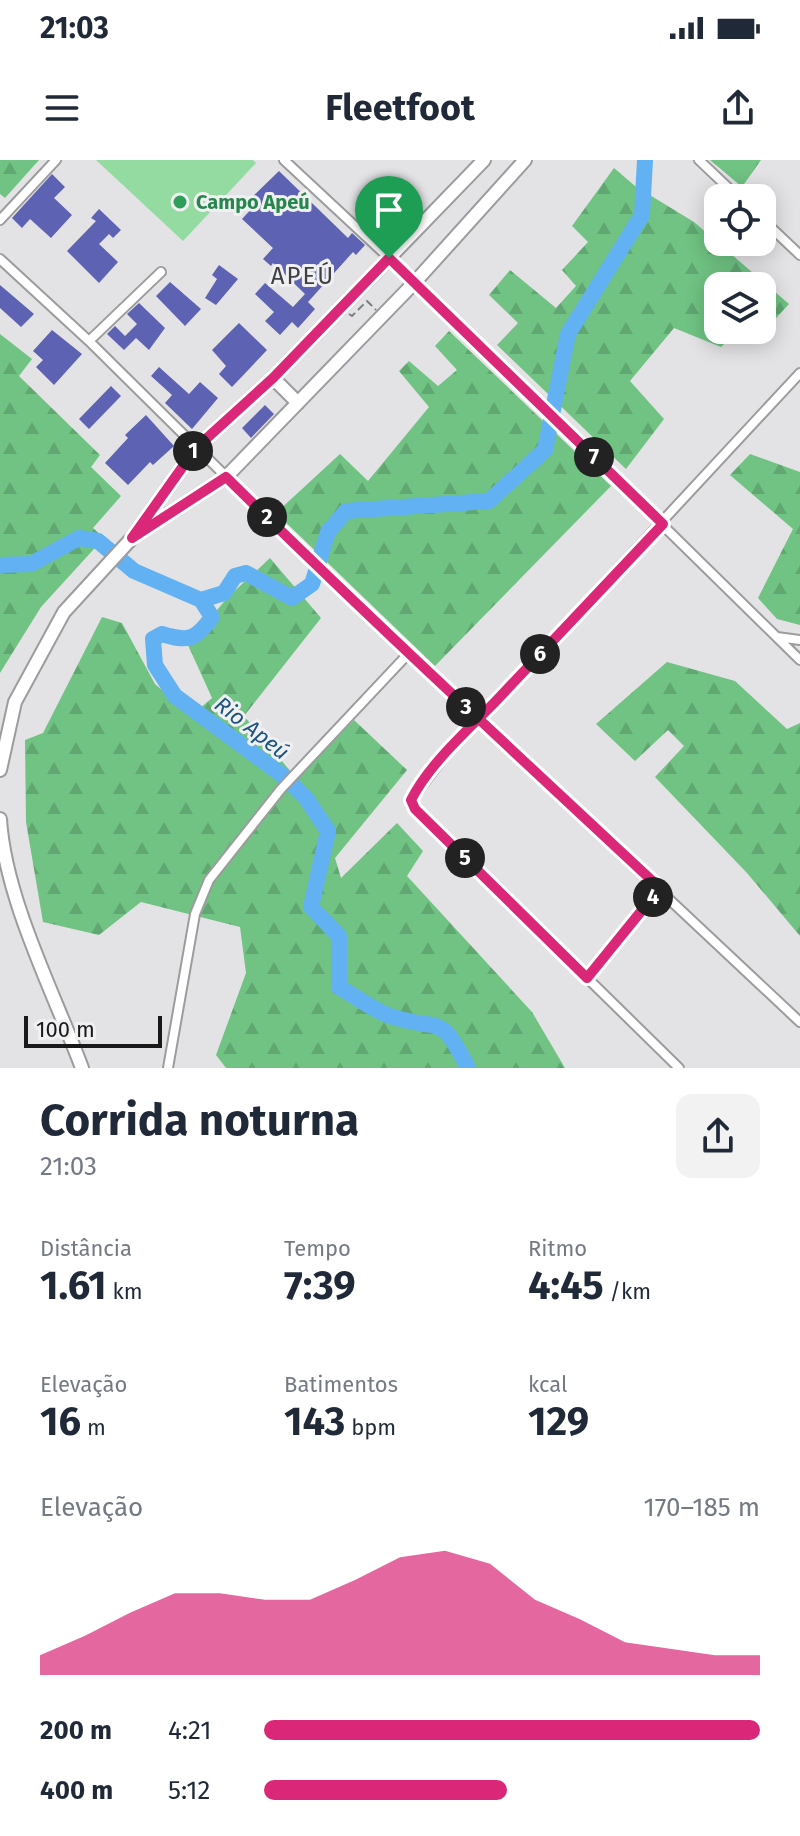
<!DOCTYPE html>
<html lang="pt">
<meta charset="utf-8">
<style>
body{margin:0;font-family:"Fira Sans",sans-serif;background:#f2f2f3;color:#1f2937;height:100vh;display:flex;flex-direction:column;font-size:30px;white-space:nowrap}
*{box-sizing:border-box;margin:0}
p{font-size:26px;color:#747a83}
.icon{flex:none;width:44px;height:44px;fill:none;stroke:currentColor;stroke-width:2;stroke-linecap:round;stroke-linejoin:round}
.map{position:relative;height:908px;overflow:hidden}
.details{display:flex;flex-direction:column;background:#fff;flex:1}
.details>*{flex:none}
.fabs{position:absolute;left:704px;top:24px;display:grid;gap:16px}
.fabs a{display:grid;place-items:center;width:72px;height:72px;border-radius:16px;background:#fff;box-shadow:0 4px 20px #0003;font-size:40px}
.scale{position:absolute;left:24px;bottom:20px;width:138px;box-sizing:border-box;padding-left:8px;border:4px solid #19191a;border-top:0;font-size:22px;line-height:28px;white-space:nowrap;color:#19191a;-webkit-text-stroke:6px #f0f0f2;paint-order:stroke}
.pin{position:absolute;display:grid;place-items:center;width:68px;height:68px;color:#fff;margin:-82px -34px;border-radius:50% 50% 50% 0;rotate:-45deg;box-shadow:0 0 8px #0007}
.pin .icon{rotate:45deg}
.km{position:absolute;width:40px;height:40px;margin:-20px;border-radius:50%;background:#222;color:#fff;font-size:22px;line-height:40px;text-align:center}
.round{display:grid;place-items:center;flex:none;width:84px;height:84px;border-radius:16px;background:#f2f2f3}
.overview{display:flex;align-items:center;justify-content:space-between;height:136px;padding:0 40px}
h1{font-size:44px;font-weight:700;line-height:60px}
.metrics{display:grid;grid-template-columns:repeat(3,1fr);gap:12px;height:136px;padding:8px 40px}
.metrics div{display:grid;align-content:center}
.metrics b{font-size:40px;font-weight:700}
.metrics small{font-size:22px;font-weight:400}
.metrics p{font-size:22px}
.chart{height:224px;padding:16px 40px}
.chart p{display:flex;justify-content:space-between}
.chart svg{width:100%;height:144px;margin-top:8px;fill:#db2777;opacity:.7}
ul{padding:0 40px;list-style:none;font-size:26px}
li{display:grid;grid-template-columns:128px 96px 1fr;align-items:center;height:60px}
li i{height:20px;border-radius:10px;background:#db2777}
.status{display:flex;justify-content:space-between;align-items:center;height:56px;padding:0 40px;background:#fff;direction:ltr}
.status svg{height:22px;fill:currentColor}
header{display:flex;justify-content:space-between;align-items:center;height:104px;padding:0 40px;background:#fff;font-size:36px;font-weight:700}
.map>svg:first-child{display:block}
.forest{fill:url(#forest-firs)}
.garden{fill:#94dba2}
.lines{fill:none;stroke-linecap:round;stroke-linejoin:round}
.river{stroke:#62b2f3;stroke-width:16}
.building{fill:#5e62b2}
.minor-casing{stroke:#9c9c9e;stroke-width:12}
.secondary-casing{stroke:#9c9c9e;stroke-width:16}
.path{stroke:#7e7e80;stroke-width:2;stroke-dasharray:8 4;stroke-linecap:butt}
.minor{stroke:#fff;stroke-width:8}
.secondary{stroke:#fff;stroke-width:12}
.route-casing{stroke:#fff;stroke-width:16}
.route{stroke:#db2777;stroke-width:10}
.leisure-dot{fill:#2e9e5b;stroke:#f0f0f2;stroke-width:3}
.labels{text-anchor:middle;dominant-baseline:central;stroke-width:6;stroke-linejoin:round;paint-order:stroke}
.leisure-label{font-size:20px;font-weight:bold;fill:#27864d;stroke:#f0f0f2;text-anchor:start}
.water-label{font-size:22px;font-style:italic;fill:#1b547f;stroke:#f0f0f2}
.quarter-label{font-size:24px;letter-spacing:2px;fill:#3f4041;stroke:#f0f0f2}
</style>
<div class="status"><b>21:03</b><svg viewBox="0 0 49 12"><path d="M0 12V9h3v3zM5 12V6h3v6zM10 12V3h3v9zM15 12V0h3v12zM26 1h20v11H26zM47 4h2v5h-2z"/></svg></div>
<header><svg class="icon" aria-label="menu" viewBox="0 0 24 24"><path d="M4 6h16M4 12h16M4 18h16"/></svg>Fleetfoot<svg class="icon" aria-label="share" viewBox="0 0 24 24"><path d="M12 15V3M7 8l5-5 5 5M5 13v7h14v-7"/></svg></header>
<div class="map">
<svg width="800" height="908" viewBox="0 0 800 908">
<defs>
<pattern id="forest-firs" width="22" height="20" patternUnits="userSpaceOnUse" patternTransform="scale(2)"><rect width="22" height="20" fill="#70c383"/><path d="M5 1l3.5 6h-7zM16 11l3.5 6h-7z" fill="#60a771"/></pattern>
</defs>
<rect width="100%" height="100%" fill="#e3e3e5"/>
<path class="forest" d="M0 0H39L5 38 0 34Z
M710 0H761L742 27Z
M614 8 635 26 694 62 789 144 766 169 762 167V126H718V170H739L721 187 674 168 630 221 664 259 626 309 497 185 518 163 489 135 510 110 556 148 576 126 562 110 588 82 572 66Z
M449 171 611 326 435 506 276 353 340 294 368 321 429 247 399 211 409 201 438 226 457 210 435 186Z
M0 174 32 199 19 216 100 295 91 307 121 336 93 368 104 378 41 447 0 513Z
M750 294 800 312V465L777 459 758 438 793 369 730 315Z
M270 398 321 458 244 556 297 619 354 560 407 610 335 698 341 718 397 663 423 691 407 716 532 852 565 908H226L216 895 246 813 240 767 141 742 99 775 43 762 26 662 25 580 43 573 102 457 122 463 155 524 192 555 212 538 188 485 227 438Z
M667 502 735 521 787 569 800 563V776L747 713 655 617 684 586 668 570 635 601 596 564Z"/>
<path class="garden" d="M96 0H253L256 3 183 81Z"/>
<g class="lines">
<path class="river" d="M0 405 31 404 79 378 98 381 134 411 201 440 212 457C196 480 188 482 162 474L153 479 155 505 175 536 282 615 306 638 328 671 311 747 339 776V827C355 836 373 850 390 856 442 873 439 850 468 908
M201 440 224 433 235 416 246 413 292 438 312 424 328 372 346 351 489 341 545 290 568 174 642 55 645 0"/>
</g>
<path class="building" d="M279 11 348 78 352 73 365 85 356 95 353 92 308 142 315 149 298 168 292 162 280 175 265 161 274 152 255 134 265 123 293 147 305 134 273 103 271 106 263 99 273 88 242 59 256 44 250 39Z
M52 14 65 27 54 38 72 55 51 78 30 59 22 68 12 58Z
M99 49 121 70 113 78 109 74 99 84 118 102 99 123 67 91 96 61 91 58Z
M219 105 238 119 216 145 205 138 217 119 212 115Z
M170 122 201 149 185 166 156 136Z
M0 125 34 154 21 167 0 148Z
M139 143 165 168 149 190 136 178 124 190 107 174 115 166 125 176 137 164 127 154Z
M239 163 267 190 232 227 219 214 226 206 212 190Z
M52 170 82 194 54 225 36 207 43 200 33 191Z
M159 207 189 234 200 222 218 238 192 269 165 243 172 235 151 216Z
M111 226 121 236 89 269 79 259Z
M265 245 274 254 251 278 242 268Z
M146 255 174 286 153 305 150 302 128 325 105 303 128 278 125 275Z"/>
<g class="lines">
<defs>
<path id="minor" d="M284 0 415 122 800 500
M699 0 739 38
M762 59 800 95
M0 60 56 0
M0 99 89 181 365 454 800 862
M89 181 161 112
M777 477 800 480
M587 818 660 728
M168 908 195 754 209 720 281 629 408 494
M679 908 415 649 411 640 446 594 800 213"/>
<path id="secondary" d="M273 218 298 243
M138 374 226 317 415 122 525 0
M0 610 15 542 64 452 132 378 196 288 273 218 484 0
M0 659C5 739 54 833 82 908"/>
</defs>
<use href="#minor" class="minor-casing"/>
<use href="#secondary" class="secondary-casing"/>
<path class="path" d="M349 154 352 156 367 141 376 150"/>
<use href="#minor" class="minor"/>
<use href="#secondary" class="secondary"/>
</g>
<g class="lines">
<defs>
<path id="route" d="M389 98 273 218 196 288 132 378 226 317C368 457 514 592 660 728L587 818 415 649 411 640C430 603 466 572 495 542 551 483 607 423 663 364L389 98"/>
</defs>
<use href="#route" class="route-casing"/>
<use href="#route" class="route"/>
</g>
<circle class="leisure-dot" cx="180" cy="42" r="8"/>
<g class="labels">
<g class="leisure-label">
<text x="196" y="42">Campo Apeú</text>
</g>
<g class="water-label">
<text transform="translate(252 568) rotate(38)">Rio Apeú</text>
</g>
<g class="quarter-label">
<text x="303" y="116">APEÚ</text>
</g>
</g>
</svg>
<div class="fabs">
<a><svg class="icon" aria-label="locate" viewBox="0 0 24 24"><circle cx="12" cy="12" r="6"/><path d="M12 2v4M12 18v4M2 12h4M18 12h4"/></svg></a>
<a><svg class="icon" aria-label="layers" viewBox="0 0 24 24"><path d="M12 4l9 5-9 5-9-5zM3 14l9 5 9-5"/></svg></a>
</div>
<div class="scale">100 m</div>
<div class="pin" style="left:389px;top:98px;background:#1e9e55"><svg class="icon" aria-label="arrive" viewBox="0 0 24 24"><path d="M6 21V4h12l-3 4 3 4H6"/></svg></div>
<b class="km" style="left:193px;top:291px">1</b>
<b class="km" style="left:267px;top:357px">2</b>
<b class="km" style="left:466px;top:547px">3</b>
<b class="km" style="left:653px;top:737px">4</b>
<b class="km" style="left:465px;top:698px">5</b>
<b class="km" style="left:540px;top:494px">6</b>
<b class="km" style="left:594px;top:297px">7</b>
</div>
<section class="details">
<div class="overview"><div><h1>Corrida noturna</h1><p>21:03</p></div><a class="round"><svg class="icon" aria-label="share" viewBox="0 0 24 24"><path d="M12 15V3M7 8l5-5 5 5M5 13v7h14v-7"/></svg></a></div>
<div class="metrics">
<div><p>Distância</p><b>1.61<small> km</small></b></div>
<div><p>Tempo</p><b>7:39</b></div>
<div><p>Ritmo</p><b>4:45<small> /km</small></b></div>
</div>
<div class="metrics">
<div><p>Elevação</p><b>16<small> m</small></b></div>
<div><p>Batimentos</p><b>143<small> bpm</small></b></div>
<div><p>kcal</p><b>129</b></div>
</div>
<div class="chart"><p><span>Elevação</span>170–185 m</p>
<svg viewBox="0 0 160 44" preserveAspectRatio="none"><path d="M0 44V38L10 32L20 25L30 19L40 19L50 21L60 21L70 15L80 8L90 6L100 10L110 21L120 27L130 34L140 36L150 38L160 38V44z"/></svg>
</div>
<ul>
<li><b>200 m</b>4:21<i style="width:100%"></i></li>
<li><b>400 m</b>5:12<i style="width:49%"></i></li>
</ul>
</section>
